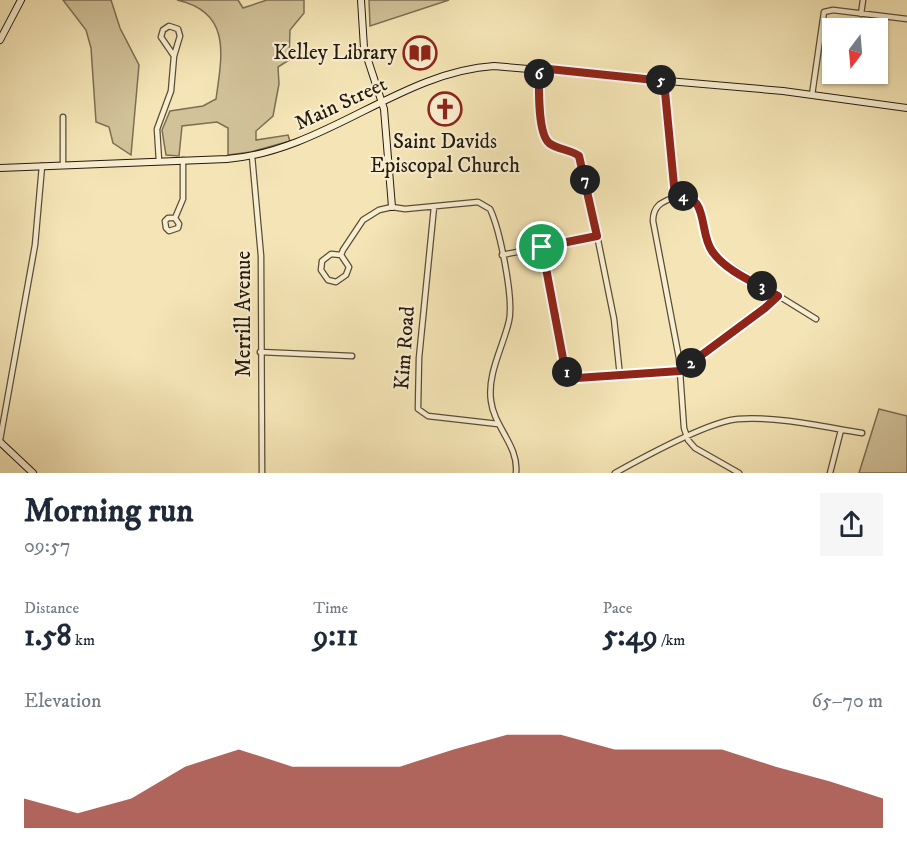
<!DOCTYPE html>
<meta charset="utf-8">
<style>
body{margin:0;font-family:"IM FELL DW Pica",serif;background:#f6f6f7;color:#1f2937;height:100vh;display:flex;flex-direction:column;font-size:22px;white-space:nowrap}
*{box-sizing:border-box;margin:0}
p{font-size:20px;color:#747a83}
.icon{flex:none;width:33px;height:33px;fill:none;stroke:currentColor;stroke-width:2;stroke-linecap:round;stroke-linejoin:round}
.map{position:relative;height:473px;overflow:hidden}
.panel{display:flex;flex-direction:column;background:#fff;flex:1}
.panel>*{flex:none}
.needle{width:39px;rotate:196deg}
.fabs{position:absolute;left:822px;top:18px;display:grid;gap:12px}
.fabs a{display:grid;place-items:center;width:66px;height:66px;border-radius:0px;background:#fff;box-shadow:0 2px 4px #0004;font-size:30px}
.pin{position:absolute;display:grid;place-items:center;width:51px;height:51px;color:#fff;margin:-26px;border:3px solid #fff;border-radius:50%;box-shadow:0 2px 6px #0007}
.km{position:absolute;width:30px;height:30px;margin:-15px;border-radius:50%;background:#222;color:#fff;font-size:16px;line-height:30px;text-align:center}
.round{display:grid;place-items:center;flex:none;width:63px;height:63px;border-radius:0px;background:#f6f6f7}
.headline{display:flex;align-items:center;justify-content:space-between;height:102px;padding:0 24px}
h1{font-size:33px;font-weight:800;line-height:45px}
.stats{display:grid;grid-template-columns:repeat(3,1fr);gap:9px;height:102px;padding:6px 24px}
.stats div{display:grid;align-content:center}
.stats b{font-size:30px;font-weight:800}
.stats small{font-size:16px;font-weight:400}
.stats p{font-size:16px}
.chart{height:168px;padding:12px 24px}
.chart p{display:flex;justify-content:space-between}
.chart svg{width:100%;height:108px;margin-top:6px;fill:#8f2418;opacity:.7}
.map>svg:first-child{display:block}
.green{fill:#d2c29a;stroke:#7c6e54;stroke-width:1.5}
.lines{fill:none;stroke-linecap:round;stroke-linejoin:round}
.street-casing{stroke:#594d39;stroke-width:7}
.secondary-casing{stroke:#251a0f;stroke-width:8}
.street{stroke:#f8eed0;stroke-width:4.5}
.secondary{stroke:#f8eed0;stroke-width:6}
.route-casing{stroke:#fff;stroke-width:12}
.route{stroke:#8f2418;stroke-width:8}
.labels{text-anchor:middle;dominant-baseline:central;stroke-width:4.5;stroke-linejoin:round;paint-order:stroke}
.poi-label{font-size:21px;fill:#251a0f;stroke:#f8eed0;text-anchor:end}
.street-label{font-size:21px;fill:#251a0f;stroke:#f8eed0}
</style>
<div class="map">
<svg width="907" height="473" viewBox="0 0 907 473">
<rect width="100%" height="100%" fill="#f5e5b6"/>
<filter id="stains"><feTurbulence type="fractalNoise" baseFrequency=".00333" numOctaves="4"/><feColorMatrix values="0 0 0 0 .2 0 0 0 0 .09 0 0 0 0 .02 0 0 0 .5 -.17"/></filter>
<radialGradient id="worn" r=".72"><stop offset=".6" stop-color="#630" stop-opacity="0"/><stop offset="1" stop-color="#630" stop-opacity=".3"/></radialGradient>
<path class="green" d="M63 0H111L120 28 139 65 131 155 113 143 109 127 96 122 91 48 86 30Z
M177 0H238L243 8 267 0H304V13L290 30 289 60 278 67 279 84 273 116 256 131V140L288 135 290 141 251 152 228 155V128L217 122 182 126 179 156 166 155 162 130 170 111 203 106 216 99C222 56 232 12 177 0Z
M369 0H449L370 26Z
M879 409 907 416V473H859Z"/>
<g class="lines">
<defs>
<path id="street" d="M861 14 863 0
M539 68C539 84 537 133 550 143 563 154 574 144 583 166L614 319 620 376
M664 81 675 197C661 202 653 206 653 221L679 358 684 428 688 440 695 448 739 473
M812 95 824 12 833 10 907 19
M63 117V165
M252 156 261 256 262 473
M159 161 157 129 171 91 174 56 180 36 178 29 169 26 163 30 161 37 174 56
M675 197C711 193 699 240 719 259L816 319
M434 207 419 358 418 409 428 416 498 424
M175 218 179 224 178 228 169 231 166 228 165 221 168 218H175L183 199V160
M542 247 565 369 577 378 680 371 778 296
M341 255 331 254 322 261 321 270 328 280 336 282 346 275 349 267 341 255 343 250 363 220 379 210 392 207 405 209 478 202 490 209C500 230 514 299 509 321 503 347 487 374 491 401 494 427 519 446 516 473
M502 255 597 236
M260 352 352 356
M0 440 35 245 42 166
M615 473C642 458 710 421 738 419 776 416 824 427 862 433
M830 473 841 430"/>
<path id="secondary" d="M361 0 364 48 384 109 392 207
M0 40 21 0
M0 168 227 159C325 151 400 72 494 66L783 91 907 108
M0 442 33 473"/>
</defs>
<use href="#street" class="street-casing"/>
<use href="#secondary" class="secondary-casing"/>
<use href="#street" class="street"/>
<use href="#secondary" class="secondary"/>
</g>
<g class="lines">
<defs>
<path id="route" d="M539 68 664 81 675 196C710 193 698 231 712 251 725 271 758 284 778 296L765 308 680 371 577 378 565 369 542 247 597 236 579 156C570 149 558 150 549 143 537 133 539 84 539 68Z"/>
</defs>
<use href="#route" class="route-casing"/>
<use href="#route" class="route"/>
</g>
<defs>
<symbol id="library-ring" viewBox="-11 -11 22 22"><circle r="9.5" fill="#f8eed0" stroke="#8f2418" stroke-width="1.5"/><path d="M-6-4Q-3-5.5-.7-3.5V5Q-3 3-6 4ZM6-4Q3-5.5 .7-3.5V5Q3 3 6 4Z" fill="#8f2418"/></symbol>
<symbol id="church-ring" viewBox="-11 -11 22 22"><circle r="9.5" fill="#f8eed0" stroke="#8f2418" stroke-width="1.5"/><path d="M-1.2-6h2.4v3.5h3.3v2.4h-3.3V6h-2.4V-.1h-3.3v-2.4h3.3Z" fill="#8f2418"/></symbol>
</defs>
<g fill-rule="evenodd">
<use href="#library-ring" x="401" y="34" width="38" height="38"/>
<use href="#church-ring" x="426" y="90" width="38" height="38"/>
</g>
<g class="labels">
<g class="poi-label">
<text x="397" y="53">Kelley Library</text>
<text x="445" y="142" text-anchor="middle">Saint Davids<tspan x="445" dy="24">Episcopal Church</tspan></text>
</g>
<g class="street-label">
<text transform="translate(341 104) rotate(-25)">Main Street</text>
<text transform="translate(244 314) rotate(-90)">Merrill Avenue</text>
<text transform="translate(405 348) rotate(-86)">Kim Road</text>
</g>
</g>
<rect width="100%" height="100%" filter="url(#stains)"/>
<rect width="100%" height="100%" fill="url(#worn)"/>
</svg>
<div class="fabs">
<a><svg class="needle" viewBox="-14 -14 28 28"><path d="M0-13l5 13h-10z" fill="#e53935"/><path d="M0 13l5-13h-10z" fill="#747a83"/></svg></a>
</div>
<div class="pin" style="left:542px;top:247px;background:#1e9e55"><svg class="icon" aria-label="arrive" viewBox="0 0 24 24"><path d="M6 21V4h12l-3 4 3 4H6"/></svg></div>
<b class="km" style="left:567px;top:372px">1</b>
<b class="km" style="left:691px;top:363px">2</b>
<b class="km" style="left:762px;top:286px">3</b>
<b class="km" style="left:683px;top:196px">4</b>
<b class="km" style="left:661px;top:80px">5</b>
<b class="km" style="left:539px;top:74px">6</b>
<b class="km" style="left:585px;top:180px">7</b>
</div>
<section class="panel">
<div class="headline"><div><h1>Morning run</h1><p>09:57</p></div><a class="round"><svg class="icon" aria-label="share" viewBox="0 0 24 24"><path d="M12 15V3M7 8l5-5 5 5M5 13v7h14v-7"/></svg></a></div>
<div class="stats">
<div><p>Distance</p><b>1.58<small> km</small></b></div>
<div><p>Time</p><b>9:11</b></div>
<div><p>Pace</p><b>5:49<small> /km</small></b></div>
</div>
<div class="chart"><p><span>Elevation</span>65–70 m</p>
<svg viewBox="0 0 160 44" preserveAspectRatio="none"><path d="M0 44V32L10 38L20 32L30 19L40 12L50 19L60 19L70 19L80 12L90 6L100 6L110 12L120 12L130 12L140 19L150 25L160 32V44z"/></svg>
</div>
</section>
